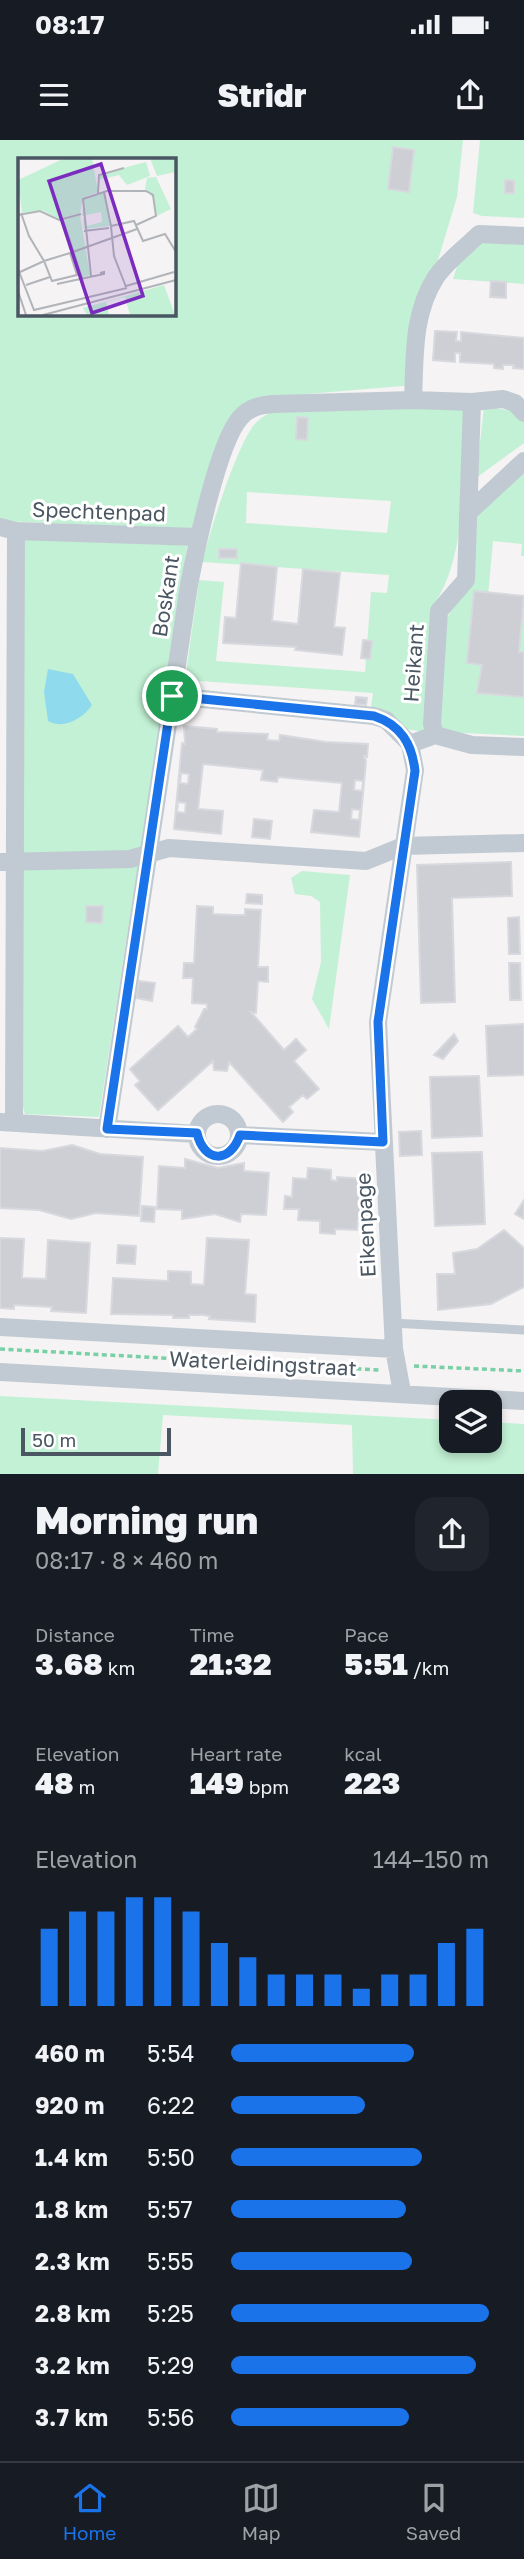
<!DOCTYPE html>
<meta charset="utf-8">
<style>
body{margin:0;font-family:"Golos Text",sans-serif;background:#20242c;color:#f1f3f6;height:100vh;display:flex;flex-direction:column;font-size:26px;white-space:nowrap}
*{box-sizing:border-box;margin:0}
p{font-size:23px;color:#9ea1a6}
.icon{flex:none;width:38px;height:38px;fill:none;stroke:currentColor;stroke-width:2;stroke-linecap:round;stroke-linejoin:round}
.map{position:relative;height:1334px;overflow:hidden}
.drawer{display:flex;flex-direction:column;background:#171b24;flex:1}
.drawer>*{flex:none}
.fabs{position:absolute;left:439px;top:1250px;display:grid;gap:14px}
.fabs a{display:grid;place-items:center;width:63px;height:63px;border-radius:14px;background:#171b24;box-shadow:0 4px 10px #0003;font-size:35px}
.scale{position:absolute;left:21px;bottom:18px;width:150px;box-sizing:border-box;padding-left:7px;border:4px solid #4a5661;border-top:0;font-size:19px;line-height:24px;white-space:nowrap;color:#4a5661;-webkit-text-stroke:5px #fff;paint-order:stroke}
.pin{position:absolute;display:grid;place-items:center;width:60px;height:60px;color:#fff;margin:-30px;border:4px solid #fff;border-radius:50%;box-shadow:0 2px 7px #0007}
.round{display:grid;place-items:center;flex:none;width:74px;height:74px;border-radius:21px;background:#20242c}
.head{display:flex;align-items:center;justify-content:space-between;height:119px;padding:0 35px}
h1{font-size:38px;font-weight:800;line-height:52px}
.stats{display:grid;grid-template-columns:repeat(3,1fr);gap:10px;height:119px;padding:7px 35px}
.stats div{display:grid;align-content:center}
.stats b{font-size:30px;font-weight:800}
.stats small{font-size:19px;font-weight:400}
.stats p{font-size:19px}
.chart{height:196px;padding:14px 35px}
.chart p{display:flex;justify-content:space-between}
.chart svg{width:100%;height:126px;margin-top:7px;stroke:#1a73e8;stroke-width:6}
ul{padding:0 35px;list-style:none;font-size:23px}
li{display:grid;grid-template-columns:112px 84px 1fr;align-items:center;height:52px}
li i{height:18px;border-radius:9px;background:#1a73e8}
.status{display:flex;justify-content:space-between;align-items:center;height:49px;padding:0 35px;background:#171b24;direction:ltr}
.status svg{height:19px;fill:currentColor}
header{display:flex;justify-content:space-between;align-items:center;height:91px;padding:0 35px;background:#171b24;font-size:32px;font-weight:800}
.tab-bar{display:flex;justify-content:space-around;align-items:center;height:98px;border-top:2px solid #363941;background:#171b24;font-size:19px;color:#9ea1a6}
.tab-bar a{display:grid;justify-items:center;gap:4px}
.tab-bar .selected{color:#1a73e8}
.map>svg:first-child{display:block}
.green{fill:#c3f1d5;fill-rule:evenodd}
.water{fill:#90daee}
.building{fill:#cdcfd5;stroke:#d7d9de;stroke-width:2;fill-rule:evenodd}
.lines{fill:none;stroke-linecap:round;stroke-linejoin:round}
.path{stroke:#7ad0a6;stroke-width:3.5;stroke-dasharray:5 3.5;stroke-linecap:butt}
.lane{stroke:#c1cad2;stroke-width:9}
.street{stroke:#c1cad2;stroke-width:18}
.route-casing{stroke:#fff;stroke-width:14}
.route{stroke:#1a73e8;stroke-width:9}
.labels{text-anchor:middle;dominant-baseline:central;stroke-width:6;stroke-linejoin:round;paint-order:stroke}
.street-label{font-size:21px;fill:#4a5661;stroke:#fff}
.inset-road{fill:none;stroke:#b1b4b9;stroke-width:2}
.view{fill:#7b2cbf;fill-opacity:0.15;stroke:#7b2cbf;stroke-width:3.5}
.inset-edge{fill:none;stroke:#4a5661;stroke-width:3.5}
</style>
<div class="status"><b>08:17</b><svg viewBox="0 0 49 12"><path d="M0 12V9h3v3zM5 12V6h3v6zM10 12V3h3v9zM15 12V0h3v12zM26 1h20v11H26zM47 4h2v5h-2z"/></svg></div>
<header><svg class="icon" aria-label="menu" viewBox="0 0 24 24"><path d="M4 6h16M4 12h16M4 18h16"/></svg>Stridr<svg class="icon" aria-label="share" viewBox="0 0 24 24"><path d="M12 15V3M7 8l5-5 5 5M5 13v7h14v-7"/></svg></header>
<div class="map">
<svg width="524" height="1334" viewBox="0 0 524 1334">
<rect width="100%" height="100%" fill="#f5f3f3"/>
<path class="green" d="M0 0H463L457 57 432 140 414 245 259 258 248 265 193 389 0 381ZM19 19H173V173H19Z
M480 0H524V78L482 76 473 73Z
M478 89 524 91V144L453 139 468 92Z
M470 267C464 323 467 421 433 465L424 592 406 589 371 567 373 553 185 540 199 440 224 442 216 521 365 532 371 452 387 453 389 435 202 422C210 392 236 307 254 285 261 277 267 274 276 270ZM247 352 391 361 387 393 246 383Z
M484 267 516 271 524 281V303L476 338Z
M524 328V416H521L522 404 493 401 486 478 524 472V596L445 592 438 586 446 480 453 467 475 371Z
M22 397 188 401 99 977 25 974 23 967Z
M302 731 350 735 329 889 312 859 321 822 320 762 311 756 295 754 291 738Z
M0 1256 451 1280 452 1300H490V1282L524 1284V1334H353L352 1285 163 1275 158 1334H0Z"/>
<path class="water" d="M48 529 73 534 92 565C83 578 64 590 48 581L44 552Z"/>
<path class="building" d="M393 7 414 10 409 52 388 49Z
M505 40 514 41V53H505Z
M491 141 506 142V158L490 157Z
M435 191 457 192 456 201H461V192L524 198V229L513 228 514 225H503V229L494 228V224L460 222V213H455V222L433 220Z
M297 277 308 278 307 300 296 299Z
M219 409H237V418H219Z
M241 423 277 427 272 481 298 484 303 429 340 433 334 487 345 488 342 515 295 510 296 507 223 503 225 477 236 478Z
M474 451 524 456 519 512H524V557L477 553 482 525 467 523Z
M363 500 372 501 370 519 361 518Z
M356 557 367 558 366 565 355 564Z
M184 586 217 589V592L268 594 267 600 279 601 280 595 326 602 368 604 367 617 364 616 366 621 359 697 311 692 314 670 339 672 342 643 278 637 277 642 261 640 263 630 203 624 198 669 223 671 221 694 174 689 182 603 185 604ZM181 633 189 634 188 644 180 643ZM355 640 363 641 362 651 354 650ZM178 662 186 663 185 673 177 672ZM352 669 360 670 359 680 351 679Z
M254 679 272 681 270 699 252 697Z
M511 722 512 756 452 758 455 862 421 863 417 725Z
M247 754 262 755V764L246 763Z
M86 766H103L102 783 86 782Z
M197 766 213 767V774L233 775H245V769L261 770 258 827H268V842L258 841 256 873 251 872 284 910 296 899 306 910 294 921 319 949 307 959 303 955 289 967 293 972 283 982 229 922 227 931 214 930 213 921 158 970 135 945 140 941 130 929 178 886 188 897 197 889 195 887 204 869H207V864L192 863 193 838H183L184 823H194Z
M519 777 520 814H509L508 778Z
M509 823H520L521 860H510Z
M139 841 155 843 152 861 136 858Z
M524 884V935L488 936 486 886Z
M454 894 458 901 443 919 434 915Z
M479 936 482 996 432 998 430 937Z
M421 991 422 1015 400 1016 399 992Z
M72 1005 100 1014 143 1017 139 1076 96 1073 71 1079 39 1070 0 1068V1008L43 1011Z
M482 1012 485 1084 435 1086 432 1013Z
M185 1019 218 1028 244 1023V1031L269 1033 266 1075 241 1074 240 1082 215 1074 182 1079V1070L157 1069 159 1026 185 1028Z
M308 1028 331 1030V1040L337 1041V1037L367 1039 366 1061H373L372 1080H358L357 1090 335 1089V1094L320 1093V1081L298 1080 299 1069H284L285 1056 292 1057 293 1038 307 1039Z
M524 1060V1079L515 1074Z
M142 1066 155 1067 154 1082 141 1081Z
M504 1090 524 1108V1147L491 1164 438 1170 437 1134H455L453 1113 477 1109Z
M0 1098 24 1099 22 1138 46 1139 48 1100 90 1103 86 1173 51 1171 52 1167 14 1165V1169L0 1168Z
M207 1098 249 1100 245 1154 256 1155 255 1182 209 1179 210 1176 203 1175H189V1178H173V1175L111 1174 113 1138 168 1141V1131L191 1132V1144L204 1145Z
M118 1105 136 1106 135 1124 117 1123Z"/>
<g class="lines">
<path class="path" d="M0 1209 379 1230
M414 1226 524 1231"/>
<path class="lane" d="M392 1183 524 1190"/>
<path class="street" d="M413 260C415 218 412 174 436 137 447 121 465 108 479 94L524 96
M472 262 466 440 439 471 432 584 435 595 472 605 524 607
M468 373 524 321
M0 387 16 391 198 397
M172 556 374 576 386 580 410 604
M0 722 130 719 169 708 366 721 403 706 524 703
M197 995a21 21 0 1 1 42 0a21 21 0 1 1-42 0Z
M0 982 197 994
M14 982 16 391
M107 989 189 445C196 409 218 303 240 278 249 267 261 265 274 264L413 260 472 262 503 259 515 263 524 273
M240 995 383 1002
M0 1187 394 1209
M0 1232 524 1261
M402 1252 394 1209 378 882 415 630 410 604 435 595"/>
</g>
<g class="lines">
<defs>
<path id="route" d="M172 556 374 576C401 585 412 604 415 631L378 882 383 1002 240 995C230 1024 204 1023 197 993L107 989Z"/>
</defs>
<use href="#route" class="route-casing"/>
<use href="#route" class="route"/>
</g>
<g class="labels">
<g class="street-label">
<text transform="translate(99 371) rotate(2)">Spechtenpad</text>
<text transform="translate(165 456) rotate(-81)">Boskant</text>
<text transform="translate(413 523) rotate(-86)">Heikant</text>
<text transform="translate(365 1085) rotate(-93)">Eikenpage</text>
<text transform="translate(263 1223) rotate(3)">Waterleidingstraat</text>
</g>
</g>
<g transform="translate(18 18)">
<rect width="158" height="158" fill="#f5f3f3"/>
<path d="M47 0H74L80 34 65 40 62 55 41 61 24 52 4 55 0 22ZM132 0H157V14L139 18ZM128 4 132 18 109 27 101 17 80 22 83 16ZM138 19 153 51 139 58 136 41 127 31 129 20ZM86 34 92 68 66 71 65 60 69 68 84 64 83 54 64 58 66 42ZM62 57 72 117 64 119 46 62ZM146 127 157 157H112L107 139 88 144 91 157H69L65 150Z" fill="#c3f1d5"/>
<path class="inset-road" d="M86 34 93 68 116 63 125 83 147 76 158 94M80 35 81 17 106 10M0 57 22 53 41 62 63 56M45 62 64 120M93 68 96 98 108 129M66 73 91 70M52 95 119 71M0 111 16 152 109 130M2 114 26 103 52 95 59 117 34 123 26 103 11 78 3 55M73 118 65 41 89 33H128L135 37 138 58 118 67M39 126 86 116V114L82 115M8 127 32 119M108 128 156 114M0 133 8 157M25 157 158 122"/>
<path class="view" d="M83 6 125 138 74 155 31 23Z"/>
<rect width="158" height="158" class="inset-edge"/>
</g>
</svg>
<div class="fabs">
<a><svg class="icon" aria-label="layers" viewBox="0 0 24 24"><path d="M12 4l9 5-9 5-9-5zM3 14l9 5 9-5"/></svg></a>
</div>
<div class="scale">50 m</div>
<div class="pin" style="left:172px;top:556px;background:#1e9e55"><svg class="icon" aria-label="arrive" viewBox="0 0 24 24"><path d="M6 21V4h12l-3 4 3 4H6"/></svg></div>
</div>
<section class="drawer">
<div class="head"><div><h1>Morning run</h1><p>08:17 · 8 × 460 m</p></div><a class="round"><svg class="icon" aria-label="share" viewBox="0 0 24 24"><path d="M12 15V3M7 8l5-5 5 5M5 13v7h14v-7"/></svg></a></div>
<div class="stats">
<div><p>Distance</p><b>3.68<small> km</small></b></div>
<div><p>Time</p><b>21:32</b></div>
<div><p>Pace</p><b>5:51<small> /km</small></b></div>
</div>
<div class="stats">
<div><p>Elevation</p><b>48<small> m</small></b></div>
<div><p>Heart rate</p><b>149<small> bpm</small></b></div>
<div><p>kcal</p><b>223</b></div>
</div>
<div class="chart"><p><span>Elevation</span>144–150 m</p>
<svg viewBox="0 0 160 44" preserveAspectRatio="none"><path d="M5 44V17M15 44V11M25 44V11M35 44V6M45 44V6M55 44V11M65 44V22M75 44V27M85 44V33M95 44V33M105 44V33M115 44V38M125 44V33M135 44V33M145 44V22M155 44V17"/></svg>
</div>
<ul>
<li><b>460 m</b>5:54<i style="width:71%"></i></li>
<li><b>920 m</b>6:22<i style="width:52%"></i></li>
<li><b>1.4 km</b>5:50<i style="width:74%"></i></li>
<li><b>1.8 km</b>5:57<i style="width:68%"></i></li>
<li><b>2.3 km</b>5:55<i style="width:70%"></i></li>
<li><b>2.8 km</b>5:25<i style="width:100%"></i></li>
<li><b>3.2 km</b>5:29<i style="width:95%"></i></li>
<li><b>3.7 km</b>5:56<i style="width:69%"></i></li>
</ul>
</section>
<nav class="tab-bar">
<a class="selected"><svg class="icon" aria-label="home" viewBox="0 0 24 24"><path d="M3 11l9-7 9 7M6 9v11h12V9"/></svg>Home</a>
<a><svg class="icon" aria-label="map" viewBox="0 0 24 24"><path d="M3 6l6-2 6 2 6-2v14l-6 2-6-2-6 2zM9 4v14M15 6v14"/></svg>Map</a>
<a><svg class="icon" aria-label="saved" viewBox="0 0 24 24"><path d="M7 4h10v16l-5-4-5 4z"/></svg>Saved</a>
</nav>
